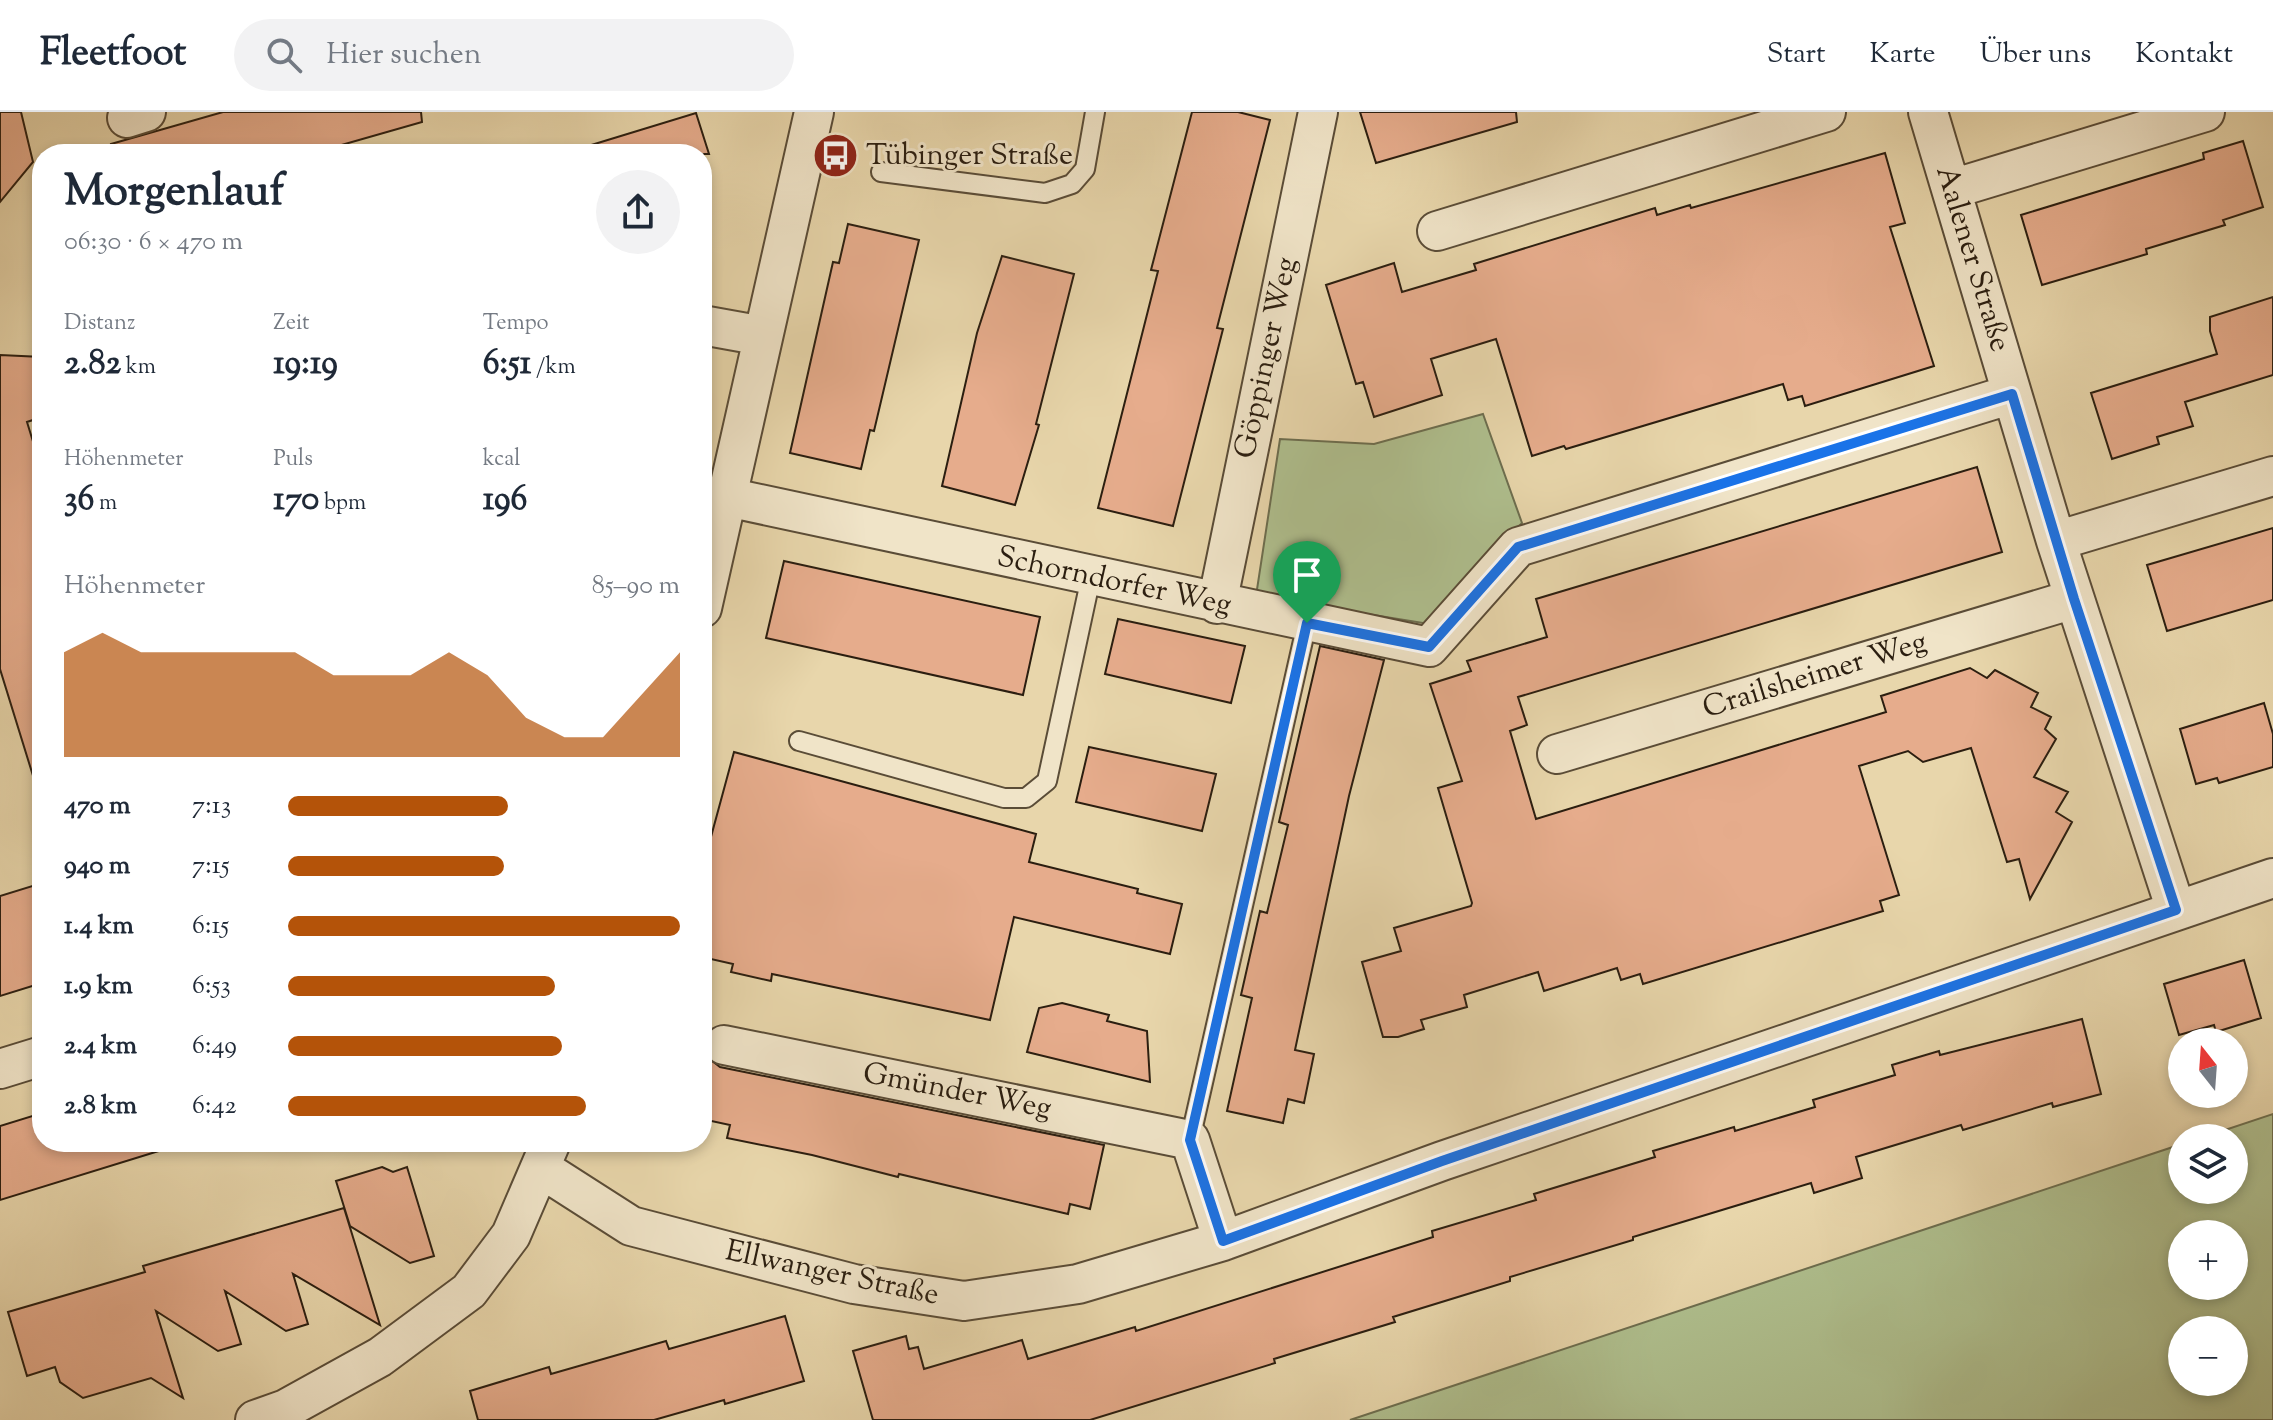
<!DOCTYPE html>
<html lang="de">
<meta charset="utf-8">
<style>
body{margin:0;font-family:"Sorts Mill Goudy",serif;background:#f2f2f3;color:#1f2937;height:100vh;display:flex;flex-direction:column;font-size:30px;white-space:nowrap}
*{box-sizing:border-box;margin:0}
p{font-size:26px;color:#747a83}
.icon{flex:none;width:44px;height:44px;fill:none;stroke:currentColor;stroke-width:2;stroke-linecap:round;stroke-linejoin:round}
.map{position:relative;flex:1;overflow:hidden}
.side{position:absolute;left:32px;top:32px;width:680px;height:1008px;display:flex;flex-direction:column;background:#fff;border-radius:32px;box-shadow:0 4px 12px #0003}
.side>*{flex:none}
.needle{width:52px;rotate:343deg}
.controls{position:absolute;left:2168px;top:916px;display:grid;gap:16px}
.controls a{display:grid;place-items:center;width:80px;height:80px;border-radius:50%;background:#fff;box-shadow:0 4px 12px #0003;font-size:40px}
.pin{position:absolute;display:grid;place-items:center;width:68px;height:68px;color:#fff;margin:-82px -34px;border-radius:50% 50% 50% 0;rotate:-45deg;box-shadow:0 0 8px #0007}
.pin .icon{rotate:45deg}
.round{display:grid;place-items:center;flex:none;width:84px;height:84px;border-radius:42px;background:#f2f2f3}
.summary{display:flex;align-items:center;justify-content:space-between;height:136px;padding:0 32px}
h1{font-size:44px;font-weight:700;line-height:60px}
.stats{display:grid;grid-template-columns:repeat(3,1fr);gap:12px;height:136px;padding:8px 32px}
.stats div{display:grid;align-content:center}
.stats b{font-size:34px;font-weight:700}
.stats small{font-size:22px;font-weight:400}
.stats p{font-size:22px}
.chart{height:224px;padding:16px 32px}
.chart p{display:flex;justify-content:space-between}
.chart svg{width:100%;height:144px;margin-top:8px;fill:#b45309;opacity:.7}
ul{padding:0 32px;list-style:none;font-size:26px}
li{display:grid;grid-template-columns:128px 96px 1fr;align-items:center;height:60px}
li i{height:20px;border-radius:10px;background:#b45309}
header{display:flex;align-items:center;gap:48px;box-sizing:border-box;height:112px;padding:0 40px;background:#fff;border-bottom:2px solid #e0e1e3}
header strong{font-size:38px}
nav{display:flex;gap:44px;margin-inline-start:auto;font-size:28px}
.search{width:560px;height:72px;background:#f2f2f3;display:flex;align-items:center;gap:20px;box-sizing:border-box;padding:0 28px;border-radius:44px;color:#747a83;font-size:30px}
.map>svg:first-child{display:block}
.green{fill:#afbf8e;stroke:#6d6e4f;stroke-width:2;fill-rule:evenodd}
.building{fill:#e6ac8c;stroke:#2b1e10;stroke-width:2}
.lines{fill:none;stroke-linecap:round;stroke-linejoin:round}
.lane-casing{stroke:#5a4c37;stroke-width:22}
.street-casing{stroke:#5a4c37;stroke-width:42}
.lane{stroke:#f0e4c8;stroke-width:18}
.street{stroke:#f0e4c8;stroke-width:38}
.route-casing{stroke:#fff;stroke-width:16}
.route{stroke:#1a73e8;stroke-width:10}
.labels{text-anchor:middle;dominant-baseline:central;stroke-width:6;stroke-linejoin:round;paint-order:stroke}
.poi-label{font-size:30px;fill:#2b1e10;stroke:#f0e4c8;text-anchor:start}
.street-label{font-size:30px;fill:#2b1e10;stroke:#f0e4c8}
</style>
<header>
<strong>Fleetfoot</strong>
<div class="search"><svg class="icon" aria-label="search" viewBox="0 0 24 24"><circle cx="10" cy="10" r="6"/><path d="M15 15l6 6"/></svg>Hier suchen</div>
<nav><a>Start</a><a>Karte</a><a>Über uns</a><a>Kontakt</a></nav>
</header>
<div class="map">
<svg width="2273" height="1308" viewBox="0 0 2273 1308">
<rect width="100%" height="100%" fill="#e8d6ab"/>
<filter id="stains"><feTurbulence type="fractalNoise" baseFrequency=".0025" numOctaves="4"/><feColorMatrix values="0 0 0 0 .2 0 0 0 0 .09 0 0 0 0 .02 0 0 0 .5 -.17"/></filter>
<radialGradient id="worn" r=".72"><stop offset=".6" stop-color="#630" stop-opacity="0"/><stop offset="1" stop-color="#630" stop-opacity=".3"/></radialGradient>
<path class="green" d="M1483 302 1522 411 1429 512 1256 484 1280 327 1374 332Z
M2273 1002V1308H1350L2182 1032V1078H2234V1026H2201ZM2182 1122H2234V1174H2182ZM2182 1218H2234V1270H2182Z"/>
<path class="building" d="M0 0H21L33 50 0 90Z
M223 0H421L422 10 310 42H113L111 32Z
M1192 0H1238L1270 8 1217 216 1223 217 1173 414 1098 396 1158 159 1151 158Z
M1360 0H1516L1517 10 1376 51Z
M696 1 709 42H589L588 34Z
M2243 29 2263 95 2223 108 2225 113 2146 137 2147 142 2042 173 2021 103 2204 47 2203 41Z
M1885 41 1905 111 1890 115 1934 254 1805 294 1802 284 1788 288 1783 272 1566 337 1564 334 1532 344 1496 227 1431 247 1442 283 1374 305 1363 270 1356 272 1326 173 1394 151 1402 180 1476 158 1474 152 1655 96 1657 103 1690 93 1691 96Z
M848 112 919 128 874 319 870 318 861 357 790 341 833 150 839 151Z
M1002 144 1074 162 1036 312 1039 313 1015 393 942 374 977 221Z
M2273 185V263L2185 290 2193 314 2157 325 2159 332 2112 347 2091 281 2217 242 2210 219V205Z
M0 243 42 245V305L27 310 42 359V666L34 667 0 557Z
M1977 355 2002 440 1518 585 1527 613 1510 619 1536 707 1886 600 1881 584 1970 556 1987 566 1995 558 2038 581 2031 595 2051 605 2045 617 2056 627 2034 665 2068 680 2056 700 2072 710 2030 787 2019 747 2007 750 1971 636 1923 650 1908 639 1859 654 1899 783 1880 789 1883 799 1643 872 1640 862 1621 868 1617 856 1544 879 1538 860 1464 883 1467 895 1421 908 1424 917 1398 925H1383L1362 850 1401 839 1394 816 1471 794 1472 791 1438 676 1462 669 1430 572 1471 559 1467 549 1547 525 1536 487Z
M2273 416V488L2167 519 2147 453Z
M784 449 1040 505 1023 583 766 526Z
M1118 507 1245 534 1231 591 1105 562Z
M1320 534 1384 548 1349 684 1295 938 1314 942 1304 991 1288 987 1283 1011 1227 999 1252 886 1241 883 1260 799 1267 801 1288 713 1279 710Z
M2264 591 2273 622V655L2219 671 2217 666 2196 672 2180 617Z
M1089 635 1216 662 1202 719 1076 690Z
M734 640 1036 722 1029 750 1138 777 1137 781 1182 792 1170 842 1014 805 990 908 772 862 771 869 731 860 733 852 702 845V758Z
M42 771V871L0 884V784Z
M2244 848 2261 906 2216 920 2214 913 2179 923 2164 872Z
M1062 891 1109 903 1107 909 1147 919 1150 970 1027 940 1039 896Z
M2082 907 2101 982 2053 995 2052 991 1963 1018 1961 1013 1856 1045 1862 1066 1814 1081 1811 1071 1633 1125V1128L1510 1165V1169L1393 1205 1395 1210 1274 1247 1275 1251 1090 1308H873L853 1239 906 1224 909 1237 918 1235 924 1257 1022 1228 1028 1247 1135 1215 1136 1219 1433 1125 1432 1119 1536 1088 1534 1082 1655 1045 1653 1039 1734 1015 1735 1019 1815 995 1813 988 1895 963 1892 953 1939 939 1940 943Z
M702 941 720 955 1104 1033 1090 1097 1070 1092 1068 1102 899 1062 898 1065 812 1043 727 1026 730 1013 702 1007Z
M42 1001V1030H161L162 1038 0 1088V1014Z
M382 1055 393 1060 407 1055 434 1144 410 1151 350 1114 336 1069Z
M344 1096 380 1213 293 1162 308 1212 286 1219 225 1179 241 1232 218 1239 156 1199 183 1286 151 1266 83 1286 60 1270 55 1255 27 1264 8 1200 145 1160 143 1154Z
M785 1204 804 1269 725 1292 724 1288 654 1308H478L470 1279 549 1255 551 1262 666 1229 669 1237Z"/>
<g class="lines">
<defs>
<path id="lane" d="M881 60 1045 81 1072 72 1085 57 1095 0
M799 629 1004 686H1026L1047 669 1091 465
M1190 1028 1307 511"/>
<path id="street" d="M1928 0 2056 429 2176 798
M127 6 146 0
M1952 77 2205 0
M1437 119 1826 0
M702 213 763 224
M727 385 1429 535 1518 435 2012 282
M2056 429 2273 364
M1217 492 1318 0
M702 496 814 0
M1557 642 2074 487
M724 933 1190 1028 1223 1129
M0 957 42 944
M542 1057 631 1114 854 1172 964 1189 1078 1172 1223 1129 1442 1049 2273 766
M255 1308 286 1297 380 1245 469 1179 511 1123 551 1030"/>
</defs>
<use href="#lane" class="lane-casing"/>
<use href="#street" class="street-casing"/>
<use href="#lane" class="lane"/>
<use href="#street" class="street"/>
</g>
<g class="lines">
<defs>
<path id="route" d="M2012 282 2074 487 2176 798 1442 1049 1223 1129 1190 1028 1307 511 1429 535 1518 435Z"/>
</defs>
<use href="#route" class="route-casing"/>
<use href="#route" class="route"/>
</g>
<defs>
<symbol id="bus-disc" viewBox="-11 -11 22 22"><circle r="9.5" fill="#8f2418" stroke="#f0e4c8"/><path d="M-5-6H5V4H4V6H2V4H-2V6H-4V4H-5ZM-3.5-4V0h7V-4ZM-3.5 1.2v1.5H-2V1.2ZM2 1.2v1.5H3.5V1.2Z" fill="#fff"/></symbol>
</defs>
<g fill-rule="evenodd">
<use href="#bus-disc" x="810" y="18" width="51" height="51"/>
</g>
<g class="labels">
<g class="poi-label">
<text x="866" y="44">Tübinger Straße</text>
</g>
<g class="street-label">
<text transform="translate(1972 147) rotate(73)">Aalener Straße</text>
<text transform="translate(1267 246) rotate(-78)">Göppinger Weg</text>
<text transform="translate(1114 470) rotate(12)">Schorndorfer Weg</text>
<text transform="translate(1815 564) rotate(-17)">Crailsheimer Weg</text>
<text transform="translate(957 980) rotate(11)">Gmünder Weg</text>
<text transform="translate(832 1162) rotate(12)">Ellwanger Straße</text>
</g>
</g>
<rect width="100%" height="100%" filter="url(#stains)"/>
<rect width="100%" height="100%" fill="url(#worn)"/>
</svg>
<div class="controls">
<a><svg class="needle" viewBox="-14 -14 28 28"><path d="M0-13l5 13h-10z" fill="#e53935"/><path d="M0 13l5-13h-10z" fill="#747a83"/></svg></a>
<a><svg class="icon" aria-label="layers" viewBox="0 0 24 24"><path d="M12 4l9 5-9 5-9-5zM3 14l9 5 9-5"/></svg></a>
<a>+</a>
<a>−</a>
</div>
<div class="pin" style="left:1307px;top:511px;background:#1e9e55"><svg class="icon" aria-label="arrive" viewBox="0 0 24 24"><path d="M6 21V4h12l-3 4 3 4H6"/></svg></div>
<section class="side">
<div class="summary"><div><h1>Morgenlauf</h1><p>06:30 · 6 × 470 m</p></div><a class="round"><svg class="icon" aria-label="share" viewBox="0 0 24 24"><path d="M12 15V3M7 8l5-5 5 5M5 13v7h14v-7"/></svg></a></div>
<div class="stats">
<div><p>Distanz</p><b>2.82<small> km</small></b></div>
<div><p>Zeit</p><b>19:19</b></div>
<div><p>Tempo</p><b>6:51<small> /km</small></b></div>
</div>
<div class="stats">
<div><p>Höhenmeter</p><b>36<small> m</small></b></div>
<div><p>Puls</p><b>170<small> bpm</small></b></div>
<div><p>kcal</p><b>196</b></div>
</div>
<div class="chart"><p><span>Höhenmeter</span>85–90 m</p>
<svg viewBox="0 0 160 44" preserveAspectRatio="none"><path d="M0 44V12L10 6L20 12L30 12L40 12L50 12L60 12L70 19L80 19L90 19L100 12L110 19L120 32L130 38L140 38L150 25L160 12V44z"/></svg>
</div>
<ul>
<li><b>470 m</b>7:13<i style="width:56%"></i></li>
<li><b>940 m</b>7:15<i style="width:55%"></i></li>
<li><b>1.4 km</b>6:15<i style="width:100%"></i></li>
<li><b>1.9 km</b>6:53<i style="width:68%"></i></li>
<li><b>2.4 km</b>6:49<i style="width:70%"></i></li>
<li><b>2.8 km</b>6:42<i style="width:76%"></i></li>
</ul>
</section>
</div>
